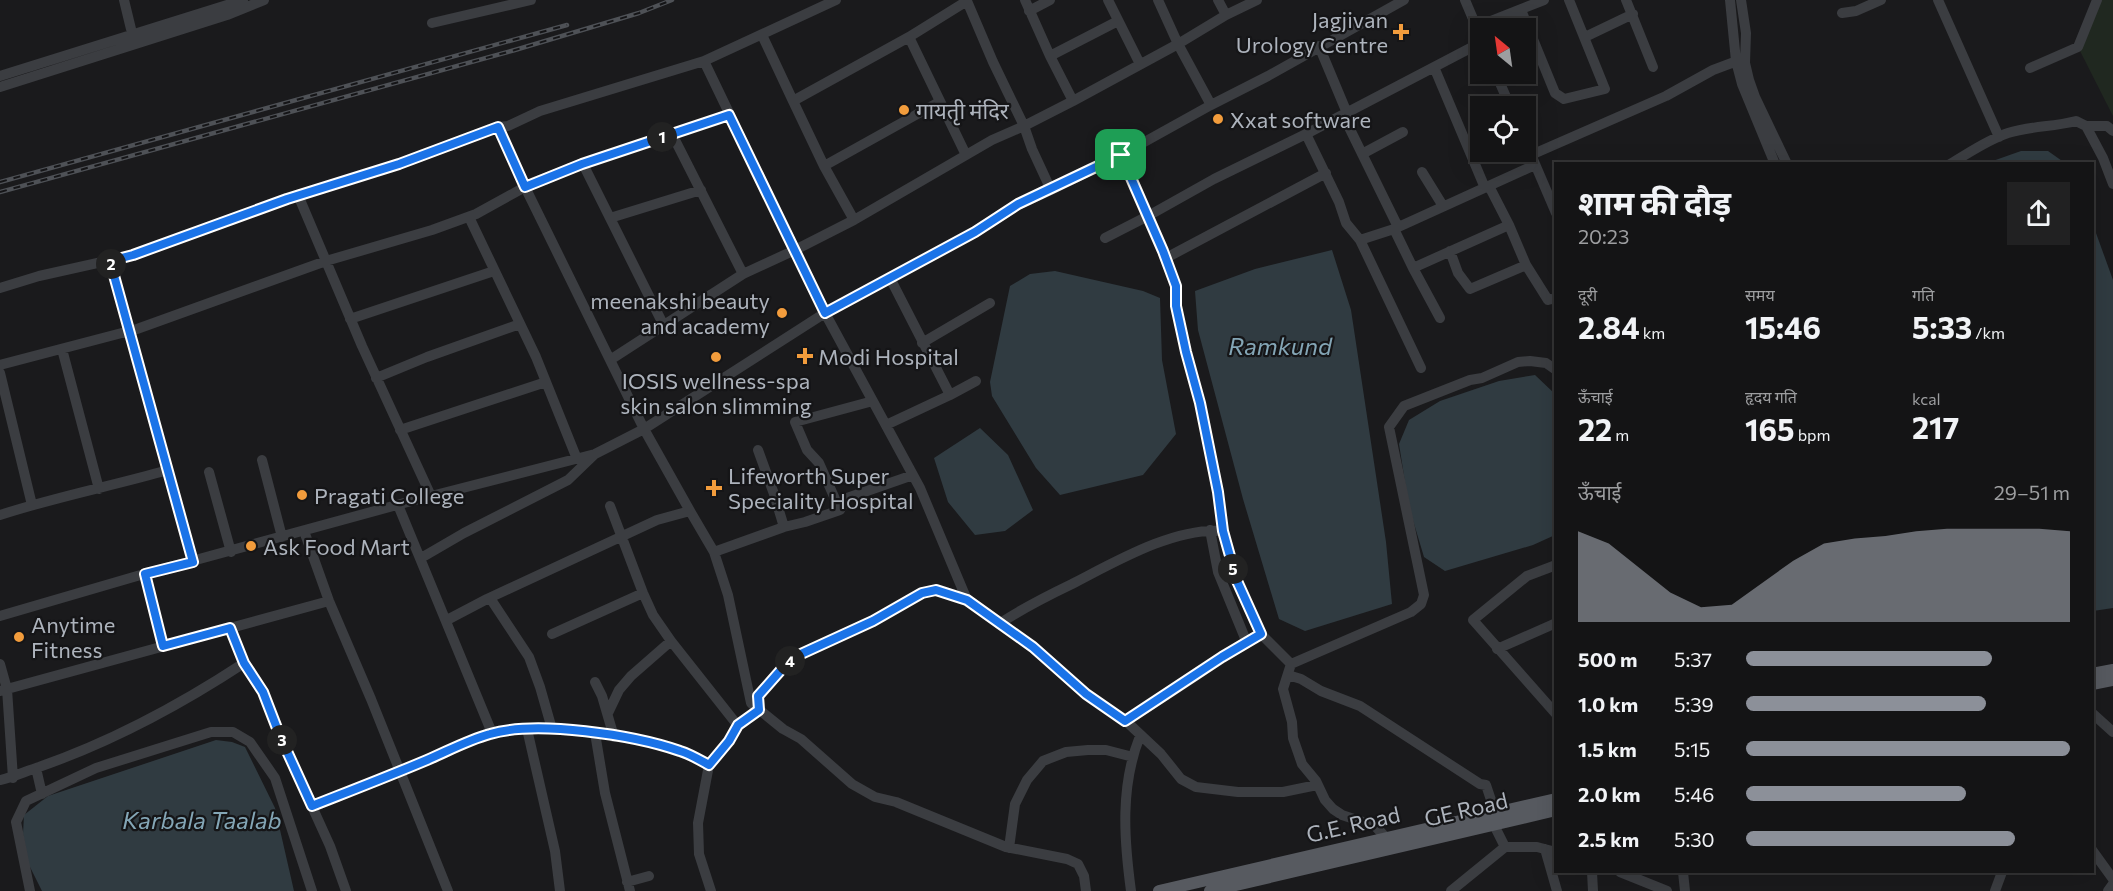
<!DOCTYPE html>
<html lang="hi">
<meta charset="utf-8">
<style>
body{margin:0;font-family:Commissioner,"Noto Sans Devanagari",sans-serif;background:#212122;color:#f1f3f6;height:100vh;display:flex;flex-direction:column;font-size:22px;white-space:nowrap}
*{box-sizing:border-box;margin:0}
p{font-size:20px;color:#9d9ea0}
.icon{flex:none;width:33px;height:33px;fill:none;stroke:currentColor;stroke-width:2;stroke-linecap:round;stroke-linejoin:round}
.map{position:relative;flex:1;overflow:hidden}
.details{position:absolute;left:1554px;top:162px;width:540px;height:711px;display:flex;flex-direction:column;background:#141415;border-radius:0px;box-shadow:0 6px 24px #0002,0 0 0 2px #333334}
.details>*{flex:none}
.needle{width:39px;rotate:331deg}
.controls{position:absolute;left:1470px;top:18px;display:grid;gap:12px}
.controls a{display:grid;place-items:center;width:66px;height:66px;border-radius:0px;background:#141415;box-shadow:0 6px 24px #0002,0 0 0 2px #333334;font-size:30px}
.pin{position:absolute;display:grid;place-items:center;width:51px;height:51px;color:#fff;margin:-26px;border-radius:12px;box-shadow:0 3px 9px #0006}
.km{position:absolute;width:30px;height:30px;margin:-15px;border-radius:50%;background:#222;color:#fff;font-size:16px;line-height:30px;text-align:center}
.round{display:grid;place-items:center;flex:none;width:63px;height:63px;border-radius:0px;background:#212122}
.head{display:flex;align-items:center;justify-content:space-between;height:102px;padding:0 24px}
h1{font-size:33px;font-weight:700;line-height:45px}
.metrics{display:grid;grid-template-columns:repeat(3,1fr);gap:9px;height:102px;padding:6px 24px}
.metrics div{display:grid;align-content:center}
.metrics b{font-size:30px;font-weight:700}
.metrics small{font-size:16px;font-weight:400}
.metrics p{font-size:16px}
.chart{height:168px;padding:12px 24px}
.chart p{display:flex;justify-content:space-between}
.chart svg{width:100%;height:108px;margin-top:6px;fill:#8c9099;opacity:.7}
ul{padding:0 24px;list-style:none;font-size:20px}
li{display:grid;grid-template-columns:96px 72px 1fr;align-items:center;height:45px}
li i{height:15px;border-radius:8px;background:#8c9099}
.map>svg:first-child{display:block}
.green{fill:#202820}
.water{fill:#303b41}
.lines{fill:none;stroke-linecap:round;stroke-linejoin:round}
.minor{stroke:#3b3d41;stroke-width:10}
.major{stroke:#575a60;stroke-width:12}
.rail-casing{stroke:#4e5156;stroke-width:4.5}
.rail{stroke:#151517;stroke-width:2;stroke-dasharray:7;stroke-linecap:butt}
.route-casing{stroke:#fff;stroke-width:12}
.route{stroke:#1a73e8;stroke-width:8}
.poi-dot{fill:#f29c3c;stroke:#151517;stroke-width:2}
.labels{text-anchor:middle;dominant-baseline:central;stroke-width:4.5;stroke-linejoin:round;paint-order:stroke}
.poi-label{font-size:22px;fill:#adb3bc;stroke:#151517;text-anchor:start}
.street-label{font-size:22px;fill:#adb3bc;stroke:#151517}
.water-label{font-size:24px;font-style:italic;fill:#84a6b6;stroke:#151517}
</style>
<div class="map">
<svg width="2113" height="891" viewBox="0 0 2113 891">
<rect width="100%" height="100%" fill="#1a1a1c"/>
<path class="green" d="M2092 0H2113V116L2078 47Z"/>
<path class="water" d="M2021 151H2048L2065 163H1987Z
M2092 222 2113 280V608L2093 611Z
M1332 250 1351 310 1386 542 1392 604 1305 631 1279 619 1243 499 1198 330 1195 291 1255 269Z
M1055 271 1143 291 1160 298 1162 360 1176 434 1143 475 1060 495 1036 468 992 396 990 382 1010 286 1030 274Z
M1535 375 1555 394V535L1533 545 1445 571 1424 557 1409 507 1399 444 1409 420 1440 401 1499 381Z
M980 428 1008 455 1033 510 1005 531 975 535 948 502 934 458Z
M216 740 232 742 245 747 275 808 294 891H42L29 865 23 834 24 815 48 796Z"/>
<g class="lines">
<path class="minor" d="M124 0 131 29
M1025 0 1050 56 1118 21
M1108 0 1140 64
M1158 0 1178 44 1211 105 1121 155 1051 190 1032 149 1024 126 992 140 854 220 824 166 793 101 909 37 967 1 993 62 1024 126 1073 101 1178 44 1226 15 1257 0
M1218 0 1226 15
M1465 0 1479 33
M1626 0 1653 67
M1730 0 1736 61 1742 84 1775 164
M1741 0 1746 33 1745 63 1749 80 1755 97 1787 164
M1938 0 1999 137
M1521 10 1555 93 1564 99 1605 89 1569 0
M1029 11 1050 0
M1842 13 1856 11 1881 0
M432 23 531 0
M1476 27 1544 0
M762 35 793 101
M909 37 966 155
M1585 37 1633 14
M1319 46 1347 113
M1050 56 1073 101
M704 61 795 250 854 220
M1434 67 1485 188
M2030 68 2078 47 2097 0
M1496 74 1510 106
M0 76 243 0
M0 87 227 15 264 0
M1211 105 1268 76 1404 0
M1343 115 1398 227
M2086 126 2103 158 2113 184
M672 134 743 274
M1526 143 1556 213
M1362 154 1403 132
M1121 155 1148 216 1214 179 1306 134
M1531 155 1666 96 1713 70 1745 58
M583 164 663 324
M1950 164C1969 153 1987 140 2008 133 2030 126 2053 127 2076 121L2086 126H2107L2113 131
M824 166 939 102
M1422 172 1443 206
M298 195 362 346 431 496
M469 217 536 357 577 459
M610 218 701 190
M1394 229 1413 268 1509 225
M1105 238 1148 216 1176 286V306L1186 352 1200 403 1218 492 1223 531 1237 581 1261 634 1291 664 1283 689 1292 722 1293 738 1302 764 1316 781 1325 800 1333 809 1342 815 1375 826 1391 843
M1360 240 1394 229 1535 165
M1450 251 1458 273 1470 289 1526 265 1509 225 1489 186
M1166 258 1326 173
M110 261 193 562
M1526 265 1548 300 1556 298
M1413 268 1440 318
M0 288 39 276 133 255 298 195 399 164 498 127
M350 319 494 271
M922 343 990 303
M62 349 99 489
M610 360 743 274 795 250 825 313 920 488 967 600
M0 365 137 329 326 261 432 230 476 214 534 182 625 149 729 115
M1421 368 1360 240 1346 223 1339 202 1306 134 1480 43
M0 373 32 505
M376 378 427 357 520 324
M950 395 976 381
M886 425 950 395 890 278
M400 430 546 382
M262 460 282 537
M209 472 231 552
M398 505 492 733
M610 506 643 593 653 615 671 641 735 722
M840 510 819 463 807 450 795 422 873 401
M690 511 644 429 525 187 498 127 508 126 540 111 704 61 836 0
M0 515C55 497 112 486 168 470
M784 527 805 522 840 510 847 498 913 475
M1210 530 1218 572 1247 643
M304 531 329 601 371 699 448 891
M714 552 784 527 774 494 758 450
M421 558 464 533 568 480 595 454
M1556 565 1527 576 1473 620 1556 714
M145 574 163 646
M490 598 529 657 540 687 552 729
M0 616 137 576 404 503 595 454 644 429 825 313 975 232 1018 205 1051 190
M447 620 487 599 657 520 690 511 714 552 728 595 751 703
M999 624C1023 608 1047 596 1072 584 1115 562 1174 527 1223 531
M230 628 244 663 263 692 280 736 330 846 346 891
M552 634 643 593
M1497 649 1556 623
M0 664 7 689 13 778
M1291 664 1411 612 1421 604 1424 595 1389 427 1404 406 1470 380 1482 378 1518 362 1530 361 1546 363 1556 370
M1288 675 1301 679 1321 691 1360 706 1480 784 1486 785 1491 800 1494 825 1505 847
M595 682 602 696 614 737
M0 691 329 601
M608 713 619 690 631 676 671 641
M2092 713 2113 732
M1125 721C1171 694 1214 662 1261 634
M527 729 555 851 560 891
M595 733 605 793 630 891
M36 768 42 794
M0 780C14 777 26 771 39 767 111 742 180 705 244 663
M312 806C350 791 389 776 427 760 448 751 468 740 490 734 537 720 634 735 680 751 690 754 700 760 709 765
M1009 848 1015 804 1027 780 1043 761 1066 752 1088 750H1106L1133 757
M1545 849 1557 891
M2092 850 2113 879
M1592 872 1593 891
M1620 872 1667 891
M1683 872 1685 891
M627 882 649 876
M30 891 16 822 26 801 96 768 211 732H233L250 742 275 778 312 891
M711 891 699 854 698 823 709 765 729 741 738 725 759 710 758 705
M1086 891 1084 876 1078 864 1067 859 1006 847 896 802 875 797 852 784 801 739 783 729 751 703 788 662 801 654 873 621 922 593 936 590 967 600 1033 647 1086 694 1128 723 1161 754 1181 779 1196 787 1238 792H1283L1317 785
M1131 891C1124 839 1120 786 1140 736
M1451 891 1505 847H1537L1556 852
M1995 891 2002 872
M2108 891 2113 884"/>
<path class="major" d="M2092 674 2113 670
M2092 684 2113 680
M1159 891 1556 799
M1210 891 1556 810"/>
<defs>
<path id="rail" d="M0 182 567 25
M0 192 515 50 639 13 672 0"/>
</defs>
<use href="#rail" class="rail-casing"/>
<use href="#rail" class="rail"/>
</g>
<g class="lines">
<defs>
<path id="route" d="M729 115 825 313 975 232 1018 204 1121 155 1163 251 1176 286V306L1186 352 1200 403 1218 492 1223 531 1237 581 1261 634 1222 657 1125 721 1086 694 1033 647 967 600 936 590 922 593 873 621 801 654 788 662 758 696 759 710 738 725 729 741 709 765C700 760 690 754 680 751 634 735 537 720 490 734 468 740 448 751 427 760 389 776 350 791 312 806L280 736 263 692 244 663 230 628 163 646 145 574 193 562 110 261 133 255 287 199 399 164 498 127 525 187 582 164Z"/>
</defs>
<use href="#route" class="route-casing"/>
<use href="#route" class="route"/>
</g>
<g class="poi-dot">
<path d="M1398 23h6v6h6v6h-6v6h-6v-6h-6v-6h6z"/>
<circle cx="904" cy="110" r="6"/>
<circle cx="1218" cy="119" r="6"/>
<circle cx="782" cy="313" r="6"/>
<path d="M802 347h6v6h6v6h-6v6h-6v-6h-6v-6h6z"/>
<circle cx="716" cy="357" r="6"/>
<path d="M711 479h6v6h6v6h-6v6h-6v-6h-6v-6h6z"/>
<circle cx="302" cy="495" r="6"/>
<circle cx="251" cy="546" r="6"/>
<circle cx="19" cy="637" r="6"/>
</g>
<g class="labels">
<g class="poi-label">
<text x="1388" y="19" text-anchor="end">Jagjivan<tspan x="1388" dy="25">Urology Centre</tspan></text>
<text x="916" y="110">गायतृी मंदिर</text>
<text x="1230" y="119">Xxat software</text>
<text x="770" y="300" text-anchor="end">meenakshi beauty<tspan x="770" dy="25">and academy</tspan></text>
<text x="818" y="356">Modi Hospital</text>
<text x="716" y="380" text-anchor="middle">IOSIS wellness-spa<tspan x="716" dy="25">skin salon slimming</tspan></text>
<text x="728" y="475">Lifeworth Super<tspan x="728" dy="25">Speciality Hospital</tspan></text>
<text x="314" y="495">Pragati College</text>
<text x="263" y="546">Ask Food Mart</text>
<text x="31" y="624">Anytime<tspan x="31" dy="25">Fitness</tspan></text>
</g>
<g class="street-label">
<text transform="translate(1466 809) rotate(-13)">GE Road</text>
<text transform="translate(1353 824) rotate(-13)">G.E. Road</text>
</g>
<g class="water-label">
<text x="1280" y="345">Ramkund</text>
<text x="202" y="819">Karbala Taalab</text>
</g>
</g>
</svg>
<div class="controls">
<a><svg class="needle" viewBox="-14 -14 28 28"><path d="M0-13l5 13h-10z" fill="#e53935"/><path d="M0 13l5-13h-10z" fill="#9d9ea0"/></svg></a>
<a><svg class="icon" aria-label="locate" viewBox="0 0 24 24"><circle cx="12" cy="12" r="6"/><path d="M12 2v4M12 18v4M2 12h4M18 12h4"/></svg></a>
</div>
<div class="pin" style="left:1121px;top:155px;background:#1e9e55"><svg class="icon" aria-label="arrive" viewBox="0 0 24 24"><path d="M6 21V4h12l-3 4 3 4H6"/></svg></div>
<b class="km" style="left:662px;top:137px">1</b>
<b class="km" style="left:111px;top:264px">2</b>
<b class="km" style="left:282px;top:740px">3</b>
<b class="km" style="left:790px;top:661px">4</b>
<b class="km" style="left:1233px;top:569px">5</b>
<section class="details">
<div class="head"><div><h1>शाम की दौड़</h1><p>20:23</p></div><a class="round"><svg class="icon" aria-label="share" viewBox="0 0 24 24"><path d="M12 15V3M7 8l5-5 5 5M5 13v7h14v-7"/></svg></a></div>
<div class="metrics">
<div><p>दूरी</p><b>2.84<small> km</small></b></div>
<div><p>समय</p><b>15:46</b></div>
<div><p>गति</p><b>5:33<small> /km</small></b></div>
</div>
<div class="metrics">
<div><p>ऊँचाई</p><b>22<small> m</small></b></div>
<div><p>हृदय गति</p><b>165<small> bpm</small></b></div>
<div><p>kcal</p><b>217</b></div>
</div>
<div class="chart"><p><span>ऊँचाई</span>29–51 m</p>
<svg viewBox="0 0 160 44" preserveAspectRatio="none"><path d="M0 44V7L10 12L20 22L30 32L40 38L50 37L60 28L70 19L80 12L90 10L100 9L110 7L120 6L130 6L140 6L150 6L160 7V44z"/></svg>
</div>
<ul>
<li><b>500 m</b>5:37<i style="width:76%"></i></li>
<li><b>1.0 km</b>5:39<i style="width:74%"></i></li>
<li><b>1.5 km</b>5:15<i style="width:100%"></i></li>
<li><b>2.0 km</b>5:46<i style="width:68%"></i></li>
<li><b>2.5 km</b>5:30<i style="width:83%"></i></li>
</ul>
</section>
</div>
